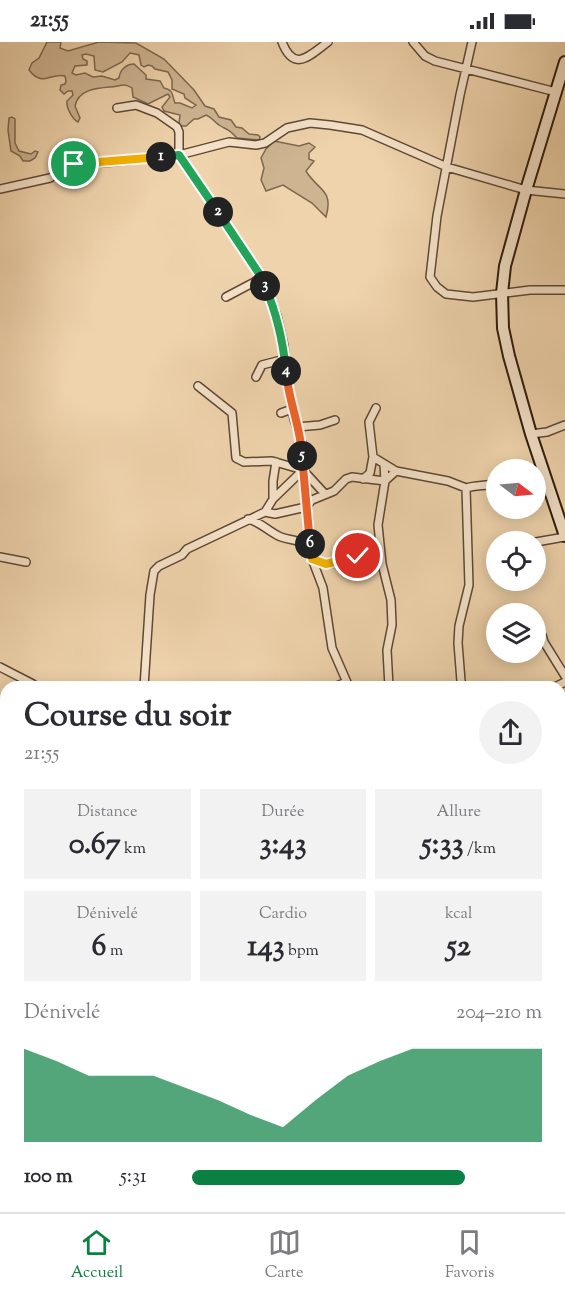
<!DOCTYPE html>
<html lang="fr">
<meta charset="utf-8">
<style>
body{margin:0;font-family:"Sorts Mill Goudy",serif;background:#f2f2f3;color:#2b2b33;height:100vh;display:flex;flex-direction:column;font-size:22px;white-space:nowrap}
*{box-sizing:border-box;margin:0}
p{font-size:20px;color:#7c7c81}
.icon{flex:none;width:33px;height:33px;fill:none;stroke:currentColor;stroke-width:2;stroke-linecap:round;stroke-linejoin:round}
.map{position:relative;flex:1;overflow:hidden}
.panel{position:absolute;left:0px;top:639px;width:566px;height:531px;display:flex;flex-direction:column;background:#fff;border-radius:18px 18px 0 0;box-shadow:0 3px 15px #0003}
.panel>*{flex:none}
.needle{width:39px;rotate:106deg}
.buttons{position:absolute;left:486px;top:417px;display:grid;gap:12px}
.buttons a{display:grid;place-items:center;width:60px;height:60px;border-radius:50%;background:#fff;box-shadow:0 3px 15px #0003;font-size:30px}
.pin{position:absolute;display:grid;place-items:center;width:51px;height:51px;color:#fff;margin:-26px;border:3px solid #fff;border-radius:50%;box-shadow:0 2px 6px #0007}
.km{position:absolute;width:30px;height:30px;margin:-15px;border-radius:50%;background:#222;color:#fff;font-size:16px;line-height:30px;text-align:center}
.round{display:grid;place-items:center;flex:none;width:63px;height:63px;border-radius:32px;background:#f2f2f3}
.head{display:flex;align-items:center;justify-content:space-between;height:102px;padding:0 24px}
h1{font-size:33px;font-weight:800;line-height:45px}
.metrics{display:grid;grid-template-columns:repeat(3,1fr);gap:9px;height:102px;padding:6px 24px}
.metrics div{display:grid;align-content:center;border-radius:0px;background:#f2f2f3;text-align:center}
.metrics b{font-size:30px;font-weight:800}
.metrics small{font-size:16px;font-weight:400}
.metrics p{font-size:16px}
.chart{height:168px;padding:12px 24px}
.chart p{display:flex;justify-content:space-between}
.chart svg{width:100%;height:108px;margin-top:6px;fill:#0b8043;opacity:.7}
ul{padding:0 24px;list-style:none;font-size:20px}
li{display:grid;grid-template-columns:96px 72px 1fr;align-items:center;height:45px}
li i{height:15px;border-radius:8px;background:#0b8043}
.status{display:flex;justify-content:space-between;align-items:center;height:42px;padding:0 30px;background:#fff;direction:ltr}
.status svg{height:16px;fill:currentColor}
.tabs{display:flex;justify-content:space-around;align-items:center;height:84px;border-top:2px solid #e1e1e2;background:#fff;font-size:16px;color:#7c7c81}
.tabs a{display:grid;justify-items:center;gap:3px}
.tabs .active{color:#0b8043}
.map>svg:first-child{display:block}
.green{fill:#ceb491;stroke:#7d684f;stroke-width:1.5;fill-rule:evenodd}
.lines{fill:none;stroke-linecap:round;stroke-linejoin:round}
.river{stroke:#ad9476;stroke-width:10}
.street-casing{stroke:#5d4935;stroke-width:10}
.secondary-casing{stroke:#2c1b0d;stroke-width:14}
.highway-casing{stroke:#2c1b0d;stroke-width:16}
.street{stroke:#f5e2c9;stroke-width:7}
.secondary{stroke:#f5e2c9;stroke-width:10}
.highway{stroke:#efd3ac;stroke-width:14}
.split-1-casing{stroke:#fff;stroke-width:12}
.split-2-casing{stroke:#fff;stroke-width:12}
.split-3-casing{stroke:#fff;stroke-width:12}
.split-4-casing{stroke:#fff;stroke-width:12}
.split-5-casing{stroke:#fff;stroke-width:12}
.split-6-casing{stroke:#fff;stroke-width:12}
.split-7-casing{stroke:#fff;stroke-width:12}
.split-1{stroke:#f5b400;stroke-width:8}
.split-2{stroke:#22a559;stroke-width:8}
.split-3{stroke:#22a559;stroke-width:8}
.split-4{stroke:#22a559;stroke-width:8}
.split-5{stroke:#f0652b;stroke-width:8}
.split-6{stroke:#f0652b;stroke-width:8}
.split-7{stroke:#f5b400;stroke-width:8}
</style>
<div class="status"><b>21:55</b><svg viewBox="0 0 49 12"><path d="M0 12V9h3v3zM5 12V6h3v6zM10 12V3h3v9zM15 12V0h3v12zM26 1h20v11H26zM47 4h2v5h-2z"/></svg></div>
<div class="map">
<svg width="565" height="1170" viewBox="0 0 565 1170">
<rect width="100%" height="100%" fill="#efd3ac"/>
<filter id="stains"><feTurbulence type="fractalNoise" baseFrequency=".00333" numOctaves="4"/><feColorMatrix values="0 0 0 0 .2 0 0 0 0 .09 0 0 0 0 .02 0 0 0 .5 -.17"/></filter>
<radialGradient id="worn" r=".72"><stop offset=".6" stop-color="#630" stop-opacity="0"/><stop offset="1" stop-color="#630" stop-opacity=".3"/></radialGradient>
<path class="green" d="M47 0H61L60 6 68 9 99 0 136 1 164 17 194 48 205 64 214 67 219 75 231 78 236 85 242 86 249 92 258 93 260 95 259 98 237 96C227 85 228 89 219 83 214 80 212 75 206 73L198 77H194L186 84H181L179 81 180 73 164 69 162 65 170 55 168 52 148 62 133 55 132 46C123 40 119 45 110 45 96 46 78 48 75 64L80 76 78 80C72 77 66 65 67 59L73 53 72 49H68L64 52 60 48 61 43 65 42 66 39 65 34C50 30 43 46 29 28L32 21 39 16ZM130 11 139 13 141 23 144 25 148 23 152 24 155 27 168 30 172 38V47L184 52 185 56 196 63 192 66 180 61H175C172 54 174 48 164 46L160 39 146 37V33L134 22C126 22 120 28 119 36L115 38 102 34 93 35 85 31 76 33 72 31 75 24 87 23V19L83 17 82 13 86 12 94 14 95 28 103 30 122 20Z
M12 75 15 77V101L19 109 31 112 35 109 38 110 35 116 30 119H23L20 114 11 109 8 88 9 76Z
M274 99 299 104 309 101 315 105 309 111V117L314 119 306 129C318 149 334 147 326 175L312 161 283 143 266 149 261 138 264 126 261 116 266 107Z
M560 821 565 824V916H560Z"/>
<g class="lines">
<path class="river" d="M560 923 565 921"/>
<defs>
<path id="street" d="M282 0C294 31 309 14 328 0
M413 0 425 14 435 19 556 50
M472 0 460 53 437 174 430 235 437 245 446 252 473 255 530 248H565
M117 66 136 63 157 71 177 85 179 90V113L260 233 277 274 284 304 286 335 294 377 302 401 312 517 323 546 332 606 349 645
M0 147 50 136 74 122 82 121H103L179 113 229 100 256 103 265 101 287 86 310 81 330 83 362 88 447 125 526 148 565 152
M226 255 262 236
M256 335 262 323 285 317
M198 344 232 371 236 416 244 420 272 419 303 428 325 452
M281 371 292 367
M297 385 320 383 335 378
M531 392 547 390 565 383
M373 415 396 429 385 439 384 422
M396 429 448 439 466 446C475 443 484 444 494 442
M363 437 370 431 373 415 369 380 376 366
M273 457 303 428
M265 470 275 472 306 465 312 458 334 449 346 437 352 435 385 439 378 483 382 522 391 558 392 583 387 608 389 645
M248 477C261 480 269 490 281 495 288 498 297 497 303 502 307 506 309 514 314 517 332 530 363 512 379 502
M536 500 565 495
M0 515 26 520
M542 593 544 600 565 634
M0 625 33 642 35 645
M144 645 150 553 154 529 159 524 182 513 187 507 265 470 273 457V439L276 420
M334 645 346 640
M463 645 461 639 458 601 459 584 469 543 466 446
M555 645 565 640
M0 718 6 715
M0 743 6 752
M560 757 565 760
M0 891 6 893
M0 961 6 958
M0 1071 6 1066
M0 1131 6 1138
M0 1151 6 1146
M27 1164 31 1170
M150 1164 154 1170
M498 1164 500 1170
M193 1170 199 1164"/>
<path id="secondary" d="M565 20 526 148 505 224 502 251 503 286 509 314 531 392 565 494"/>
<path id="highway" d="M560 1057 565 1053
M450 1170 455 1164"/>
</defs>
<use href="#street" class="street-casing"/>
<use href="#secondary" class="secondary-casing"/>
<use href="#highway" class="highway-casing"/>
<use href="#street" class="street"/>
<use href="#secondary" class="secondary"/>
<use href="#highway" class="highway"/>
</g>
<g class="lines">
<defs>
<path id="split-1" d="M74 122 161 115"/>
<path id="split-2" d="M161 115 179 113 218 170"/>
<path id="split-3" d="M218 170 260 233 265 244"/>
<path id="split-4" d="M265 244C277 272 283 299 286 329"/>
<path id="split-5" d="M286 329C288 358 301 385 302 414"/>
<path id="split-6" d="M302 414 310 502"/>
<path id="split-7" d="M310 502 312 517 326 522 358 514"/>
</defs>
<use href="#split-1" class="split-1-casing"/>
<use href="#split-2" class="split-2-casing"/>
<use href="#split-3" class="split-3-casing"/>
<use href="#split-4" class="split-4-casing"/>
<use href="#split-5" class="split-5-casing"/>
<use href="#split-6" class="split-6-casing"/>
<use href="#split-7" class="split-7-casing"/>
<use href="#split-1" class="split-1"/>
<use href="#split-2" class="split-2"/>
<use href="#split-3" class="split-3"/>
<use href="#split-4" class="split-4"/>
<use href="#split-5" class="split-5"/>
<use href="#split-6" class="split-6"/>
<use href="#split-7" class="split-7"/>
</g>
<rect width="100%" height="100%" filter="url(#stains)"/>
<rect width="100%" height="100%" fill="url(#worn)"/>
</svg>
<div class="buttons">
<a><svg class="needle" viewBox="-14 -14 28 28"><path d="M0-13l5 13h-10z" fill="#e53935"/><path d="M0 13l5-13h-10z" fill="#7c7c81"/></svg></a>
<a><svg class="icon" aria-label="locate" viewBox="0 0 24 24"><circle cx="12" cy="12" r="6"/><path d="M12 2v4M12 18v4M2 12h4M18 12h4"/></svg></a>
<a><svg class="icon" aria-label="layers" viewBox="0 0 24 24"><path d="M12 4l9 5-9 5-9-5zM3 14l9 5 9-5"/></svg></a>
</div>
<div class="pin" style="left:74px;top:122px;background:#1e9e55"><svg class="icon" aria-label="arrive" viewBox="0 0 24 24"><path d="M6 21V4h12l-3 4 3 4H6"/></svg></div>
<div class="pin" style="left:358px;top:514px;background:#d93025"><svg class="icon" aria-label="check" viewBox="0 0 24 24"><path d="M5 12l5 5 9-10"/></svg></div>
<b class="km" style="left:161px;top:115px">1</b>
<b class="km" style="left:218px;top:170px">2</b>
<b class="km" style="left:265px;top:244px">3</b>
<b class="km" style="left:286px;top:329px">4</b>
<b class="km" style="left:302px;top:414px">5</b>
<b class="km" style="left:310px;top:502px">6</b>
<section class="panel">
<div class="head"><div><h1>Course du soir</h1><p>21:55</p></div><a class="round"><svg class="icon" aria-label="share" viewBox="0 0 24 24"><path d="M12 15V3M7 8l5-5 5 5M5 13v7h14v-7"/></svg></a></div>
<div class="metrics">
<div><p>Distance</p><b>0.67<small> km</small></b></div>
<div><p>Durée</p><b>3:43</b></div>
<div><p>Allure</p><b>5:33<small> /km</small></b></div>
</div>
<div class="metrics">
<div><p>Dénivelé</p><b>6<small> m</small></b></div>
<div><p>Cardio</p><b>143<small> bpm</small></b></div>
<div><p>kcal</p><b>52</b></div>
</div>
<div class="chart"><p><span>Dénivelé</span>204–210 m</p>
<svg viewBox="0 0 160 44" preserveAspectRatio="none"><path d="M0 44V6L10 11L20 17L30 17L40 17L50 22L60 27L70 33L80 38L90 27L100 17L110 11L120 6L130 6L140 6L150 6L160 6V44z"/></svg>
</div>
<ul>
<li><b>100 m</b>5:31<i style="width:78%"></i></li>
</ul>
</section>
</div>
<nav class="tabs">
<a class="active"><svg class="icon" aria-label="home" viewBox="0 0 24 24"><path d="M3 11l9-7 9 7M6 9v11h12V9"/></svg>Accueil</a>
<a><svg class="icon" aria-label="map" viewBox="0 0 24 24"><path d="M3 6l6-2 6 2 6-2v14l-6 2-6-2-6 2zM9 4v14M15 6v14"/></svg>Carte</a>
<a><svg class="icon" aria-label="saved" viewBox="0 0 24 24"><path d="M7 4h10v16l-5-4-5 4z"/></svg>Favoris</a>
</nav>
